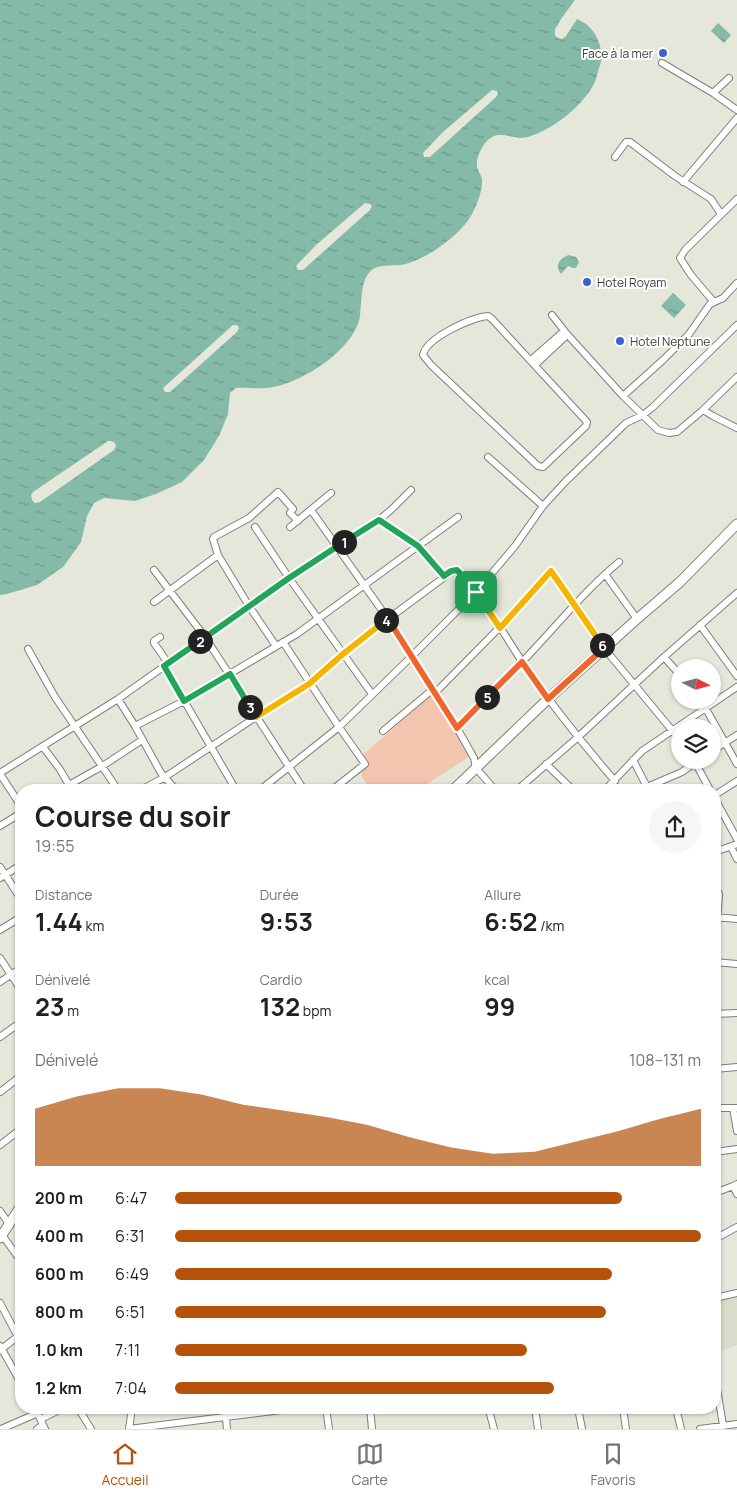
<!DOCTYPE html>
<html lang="fr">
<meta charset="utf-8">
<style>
body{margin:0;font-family:Manrope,sans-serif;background:#f6f6f6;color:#202124;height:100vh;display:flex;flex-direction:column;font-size:19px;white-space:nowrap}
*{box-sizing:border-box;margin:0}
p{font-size:16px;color:#757577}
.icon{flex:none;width:28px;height:28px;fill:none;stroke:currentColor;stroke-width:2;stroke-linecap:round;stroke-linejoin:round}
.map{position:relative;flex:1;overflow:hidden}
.panel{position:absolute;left:15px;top:784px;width:706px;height:630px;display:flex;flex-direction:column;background:#fff;border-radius:20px;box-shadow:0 1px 4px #0004}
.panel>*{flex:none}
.needle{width:32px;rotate:96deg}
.buttons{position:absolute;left:671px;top:659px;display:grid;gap:10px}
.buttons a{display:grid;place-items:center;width:50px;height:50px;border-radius:50%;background:#fff;box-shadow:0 1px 4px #0004;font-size:25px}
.pin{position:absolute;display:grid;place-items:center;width:42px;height:42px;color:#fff;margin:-21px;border-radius:10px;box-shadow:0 2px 8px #0006}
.km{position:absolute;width:25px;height:25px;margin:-12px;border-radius:50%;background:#222;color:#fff;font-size:14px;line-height:25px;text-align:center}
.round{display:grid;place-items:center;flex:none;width:52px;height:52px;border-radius:26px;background:#f6f6f6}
.head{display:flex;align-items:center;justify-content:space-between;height:85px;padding:0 20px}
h1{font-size:28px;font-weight:700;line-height:38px}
.figures{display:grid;grid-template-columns:repeat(3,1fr);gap:8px;height:85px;padding:5px 20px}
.figures div{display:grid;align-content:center}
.figures b{font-size:25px;font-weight:700}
.figures small{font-size:14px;font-weight:400}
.figures p{font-size:14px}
.chart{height:140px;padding:10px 20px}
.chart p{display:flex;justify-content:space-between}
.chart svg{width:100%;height:90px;margin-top:5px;fill:#b45309;opacity:.7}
ul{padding:0 20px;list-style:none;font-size:16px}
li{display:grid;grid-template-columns:80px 60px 1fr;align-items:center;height:38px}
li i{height:12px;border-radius:6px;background:#b45309}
.dock{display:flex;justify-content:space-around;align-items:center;height:70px;border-top:1px solid #e0e0e0;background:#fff;font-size:14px;color:#757577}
.dock a{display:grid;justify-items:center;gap:2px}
.dock .selected{color:#b45309}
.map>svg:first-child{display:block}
.built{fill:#dadbc8}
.pitch{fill:#f3c5af}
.water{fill:url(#water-ripples)}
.pier{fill:#e6e7db}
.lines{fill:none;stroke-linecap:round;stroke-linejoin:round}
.minor-casing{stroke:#7f7f75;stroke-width:8}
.secondary-casing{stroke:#7f7f75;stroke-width:11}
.minor{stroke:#fff;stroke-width:6}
.secondary{stroke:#fff;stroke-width:9}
.split-1-casing{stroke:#fff;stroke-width:10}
.split-2-casing{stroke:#fff;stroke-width:10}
.split-3-casing{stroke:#fff;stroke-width:10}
.split-4-casing{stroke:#fff;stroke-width:10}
.split-5-casing{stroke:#fff;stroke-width:10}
.split-6-casing{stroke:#fff;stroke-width:10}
.split-7-casing{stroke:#fff;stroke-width:10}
.split-1{stroke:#22a559;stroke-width:6}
.split-2{stroke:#22a559;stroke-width:6}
.split-3{stroke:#22a559;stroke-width:6}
.split-4{stroke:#f5b400;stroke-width:6}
.split-5{stroke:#f0652b;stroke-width:6}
.split-6{stroke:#f0652b;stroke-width:6}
.split-7{stroke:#f5b400;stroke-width:6}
.poi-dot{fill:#3764d4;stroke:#fff;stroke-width:2}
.labels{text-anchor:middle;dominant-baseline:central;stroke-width:4;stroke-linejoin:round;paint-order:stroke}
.poi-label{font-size:12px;fill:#3c3c37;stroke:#fff;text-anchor:start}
</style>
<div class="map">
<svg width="737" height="1429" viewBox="0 0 737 1429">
<defs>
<pattern id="water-ripples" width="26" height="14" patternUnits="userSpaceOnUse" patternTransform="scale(1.25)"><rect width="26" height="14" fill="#84baa7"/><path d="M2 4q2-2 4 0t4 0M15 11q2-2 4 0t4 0" fill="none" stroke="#6d9889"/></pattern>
</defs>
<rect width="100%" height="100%" fill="#e6e7db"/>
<path class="built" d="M737 1292V1345L715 1353V1299Z"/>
<path class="pitch" d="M431 695 470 756 418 790H371L361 775 365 762 364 754Z"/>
<path class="water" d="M0 0H575C569 9 552 27 556 37H565L577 19C591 25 598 35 601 50 603 57 601 62 599 68 597 74 596 81 593 86 579 109 553 129 528 137 514 141 498 127 486 142 481 148 476 158 477 166 477 171 482 175 482 180 483 191 475 210 469 219 456 238 424 261 401 265 392 266 380 264 372 270 360 279 362 302 360 316 355 350 298 386 266 388 256 389 246 387 236 388L230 393 228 414 219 436 204 460 182 482 156 494 135 501 104 498 94 503 87 516 81 542 63 567 37 585 7 594 0 595Z
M718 23 731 35 724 43 711 31Z
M569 255 576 257 579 262 576 268H573L568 266 561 274C554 265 560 258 569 255Z
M673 293 686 305 674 318 661 306Z"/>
<path class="pier" d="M575 0H578L558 30V35H564L575 18 578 17 565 37 562 39 558 38 555 35V29Z
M492 90 497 91 498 94 496 97 430 157H424L423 153 443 132Z
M365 203 370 204 372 206 370 210 303 270H298L296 266 316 245Z
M233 325H237L239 328 237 332 170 392H165L163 388Z
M108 441H111L115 443 116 446 114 450 40 502 35 503 32 500 31 495 33 492Z"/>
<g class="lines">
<defs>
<path id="minor" d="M662 63 713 93 737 110
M713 93 729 78
M615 157 626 142H630L675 176 711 199 721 214
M683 182 737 118
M713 301 691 275 680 258 685 250 737 199
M552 315 566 333 623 396 658 430 669 433 677 432 703 410
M488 316 492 319 587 422 586 426 543 467 538 466 431 365 423 355C426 338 472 317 488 316Z
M531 360 564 331
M536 364 567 335
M737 377 703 410 713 416 737 428
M623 396 663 360 689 334 710 304 723 298 737 283
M488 457 543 506
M311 510 388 619 457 728 474 758 476 768 495 790
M379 520 418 546 444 576
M255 527 289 578 372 694
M290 527 331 493
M154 570 205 637 304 790
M605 574 637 619
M154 602 218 555
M700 625 737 676
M160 637 154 641V643L168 663
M283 642 339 727 365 764 332 790
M276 646 249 606 218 555 213 539 214 537 249 518 278 492 293 509 290 513 298 521
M28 649 55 697 118 790
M664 657 680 675
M164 666 236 790
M434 694 499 628 551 571 604 648 680 740
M118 699 135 726 161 773 176 790
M701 700 737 764
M135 726 184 701 297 634 458 517
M457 728C478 706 501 685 522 662 554 629 583 592 619 562
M383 731 432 690
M43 747 59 768 72 790
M712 751 737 735
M633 760 647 787
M694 760 710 790
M546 764 573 790
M0 773 118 699 289 578 379 520 392 509 411 490
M0 774 21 806
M60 790 101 767 142 740
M141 790 165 777 256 717 309 684 369 633 454 570H457C484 596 502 632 523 663 551 704 582 743 615 781
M260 790 339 727 411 657 476 592 515 546 543 506 565 482 626 423 643 415 653 407 737 325
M517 790 577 738 664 657 737 593
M605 790 642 751 737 687
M640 790 682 772 698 760
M715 795 737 781
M715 799 737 839
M0 826 21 813
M731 847 737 859
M715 852 737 844
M0 867 21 899
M0 878 21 865
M715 886 719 894 715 955
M715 917 737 919
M0 930 21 917
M0 958 21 990
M715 962 737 964
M0 982 21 968
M715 1014 737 1013
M0 1037 21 1022
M715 1069 737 1067
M0 1092 21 1076
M715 1108H736
M733 1108 737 1131
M0 1145 21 1129
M715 1152 737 1149
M737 1184 733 1186 737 1194
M715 1193 733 1186
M0 1211 9 1224
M2 1235 21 1261
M715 1239 737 1227
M715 1298 737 1293
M0 1303 18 1337
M0 1346 21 1383
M0 1350 21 1334
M715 1377 723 1425
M35 1408 45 1429
M78 1408 91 1429
M225 1408 227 1429
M326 1408 329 1429
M370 1408 372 1429
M487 1408 490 1414 494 1429
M488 1408H498
M535 1408 538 1429
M578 1408 582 1429
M623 1408 626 1429
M676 1408 681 1429
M41 1419 63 1408
M1 1429 38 1413
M37 1429 43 1425
M129 1429 297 1408
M129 1429 132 1408
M700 1429 737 1424"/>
<path id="secondary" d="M453 790 548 699 637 619 680 582 737 524
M0 1238 21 1206"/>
</defs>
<use href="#minor" class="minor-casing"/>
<use href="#secondary" class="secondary-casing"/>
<use href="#minor" class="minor"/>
<use href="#secondary" class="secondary"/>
</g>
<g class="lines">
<defs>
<path id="split-1" d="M344 542 379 520 418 546 444 576 451 571 457 570 476 592"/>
<path id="split-2" d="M200 641 289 578 344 542"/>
<path id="split-3" d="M200 641 164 666 184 701 230 674 250 707"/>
<path id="split-4" d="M250 707 256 717 309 684 343 654 386 620"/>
<path id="split-5" d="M386 620 388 619 457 728 487 697"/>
<path id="split-6" d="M487 697 522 662 548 699 604 648 602 645"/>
<path id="split-7" d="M476 592 500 628 551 571 602 645"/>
</defs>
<use href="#split-1" class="split-1-casing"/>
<use href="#split-2" class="split-2-casing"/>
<use href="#split-3" class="split-3-casing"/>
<use href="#split-4" class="split-4-casing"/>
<use href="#split-5" class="split-5-casing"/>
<use href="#split-6" class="split-6-casing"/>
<use href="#split-7" class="split-7-casing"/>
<use href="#split-1" class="split-1"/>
<use href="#split-2" class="split-2"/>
<use href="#split-3" class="split-3"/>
<use href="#split-4" class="split-4"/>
<use href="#split-5" class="split-5"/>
<use href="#split-6" class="split-6"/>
<use href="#split-7" class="split-7"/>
</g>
<g class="poi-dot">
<circle cx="663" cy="53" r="5"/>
<circle cx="587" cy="282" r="5"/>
<circle cx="620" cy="341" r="5"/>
</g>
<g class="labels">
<g class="poi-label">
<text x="653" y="53" text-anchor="end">Face à la mer</text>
<text x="597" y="282">Hotel Royam</text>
<text x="630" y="341">Hotel Neptune</text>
</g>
</g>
</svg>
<div class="buttons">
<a><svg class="needle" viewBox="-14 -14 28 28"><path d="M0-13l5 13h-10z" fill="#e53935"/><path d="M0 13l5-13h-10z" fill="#757577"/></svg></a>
<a><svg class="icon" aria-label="layers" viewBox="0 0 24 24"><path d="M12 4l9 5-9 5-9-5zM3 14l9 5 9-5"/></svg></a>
</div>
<div class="pin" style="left:476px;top:592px;background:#1e9e55"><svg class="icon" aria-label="arrive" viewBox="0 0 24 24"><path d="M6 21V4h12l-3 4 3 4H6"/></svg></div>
<b class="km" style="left:344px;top:542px">1</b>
<b class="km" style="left:200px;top:641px">2</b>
<b class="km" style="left:250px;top:707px">3</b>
<b class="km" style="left:386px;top:620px">4</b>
<b class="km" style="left:487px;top:697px">5</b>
<b class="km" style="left:602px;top:645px">6</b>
<section class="panel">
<div class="head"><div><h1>Course du soir</h1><p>19:55</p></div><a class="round"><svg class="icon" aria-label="share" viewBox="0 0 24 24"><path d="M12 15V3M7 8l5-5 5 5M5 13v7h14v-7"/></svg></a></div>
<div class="figures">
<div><p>Distance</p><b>1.44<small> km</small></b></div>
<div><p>Durée</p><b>9:53</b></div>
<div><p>Allure</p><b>6:52<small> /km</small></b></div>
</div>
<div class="figures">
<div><p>Dénivelé</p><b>23<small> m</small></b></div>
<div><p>Cardio</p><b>132<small> bpm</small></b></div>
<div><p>kcal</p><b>99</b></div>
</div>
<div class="chart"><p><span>Dénivelé</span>108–131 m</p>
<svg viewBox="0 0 160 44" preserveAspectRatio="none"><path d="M0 44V16L10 10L20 6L30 6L40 9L50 14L60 17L70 20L80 24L90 30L100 35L110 38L120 37L130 32L140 27L150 21L160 16V44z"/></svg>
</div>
<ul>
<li><b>200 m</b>6:47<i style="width:85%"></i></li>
<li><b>400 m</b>6:31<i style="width:100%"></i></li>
<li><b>600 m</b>6:49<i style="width:83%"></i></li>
<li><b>800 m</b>6:51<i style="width:82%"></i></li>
<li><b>1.0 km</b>7:11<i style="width:67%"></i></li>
<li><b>1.2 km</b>7:04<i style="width:72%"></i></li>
</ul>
</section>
</div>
<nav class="dock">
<a class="selected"><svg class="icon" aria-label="home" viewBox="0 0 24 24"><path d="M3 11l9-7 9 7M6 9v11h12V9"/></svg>Accueil</a>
<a><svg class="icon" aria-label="map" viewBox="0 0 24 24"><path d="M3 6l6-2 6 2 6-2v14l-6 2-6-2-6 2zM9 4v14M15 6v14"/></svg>Carte</a>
<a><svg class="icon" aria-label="saved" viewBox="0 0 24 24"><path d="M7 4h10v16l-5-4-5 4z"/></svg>Favoris</a>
</nav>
